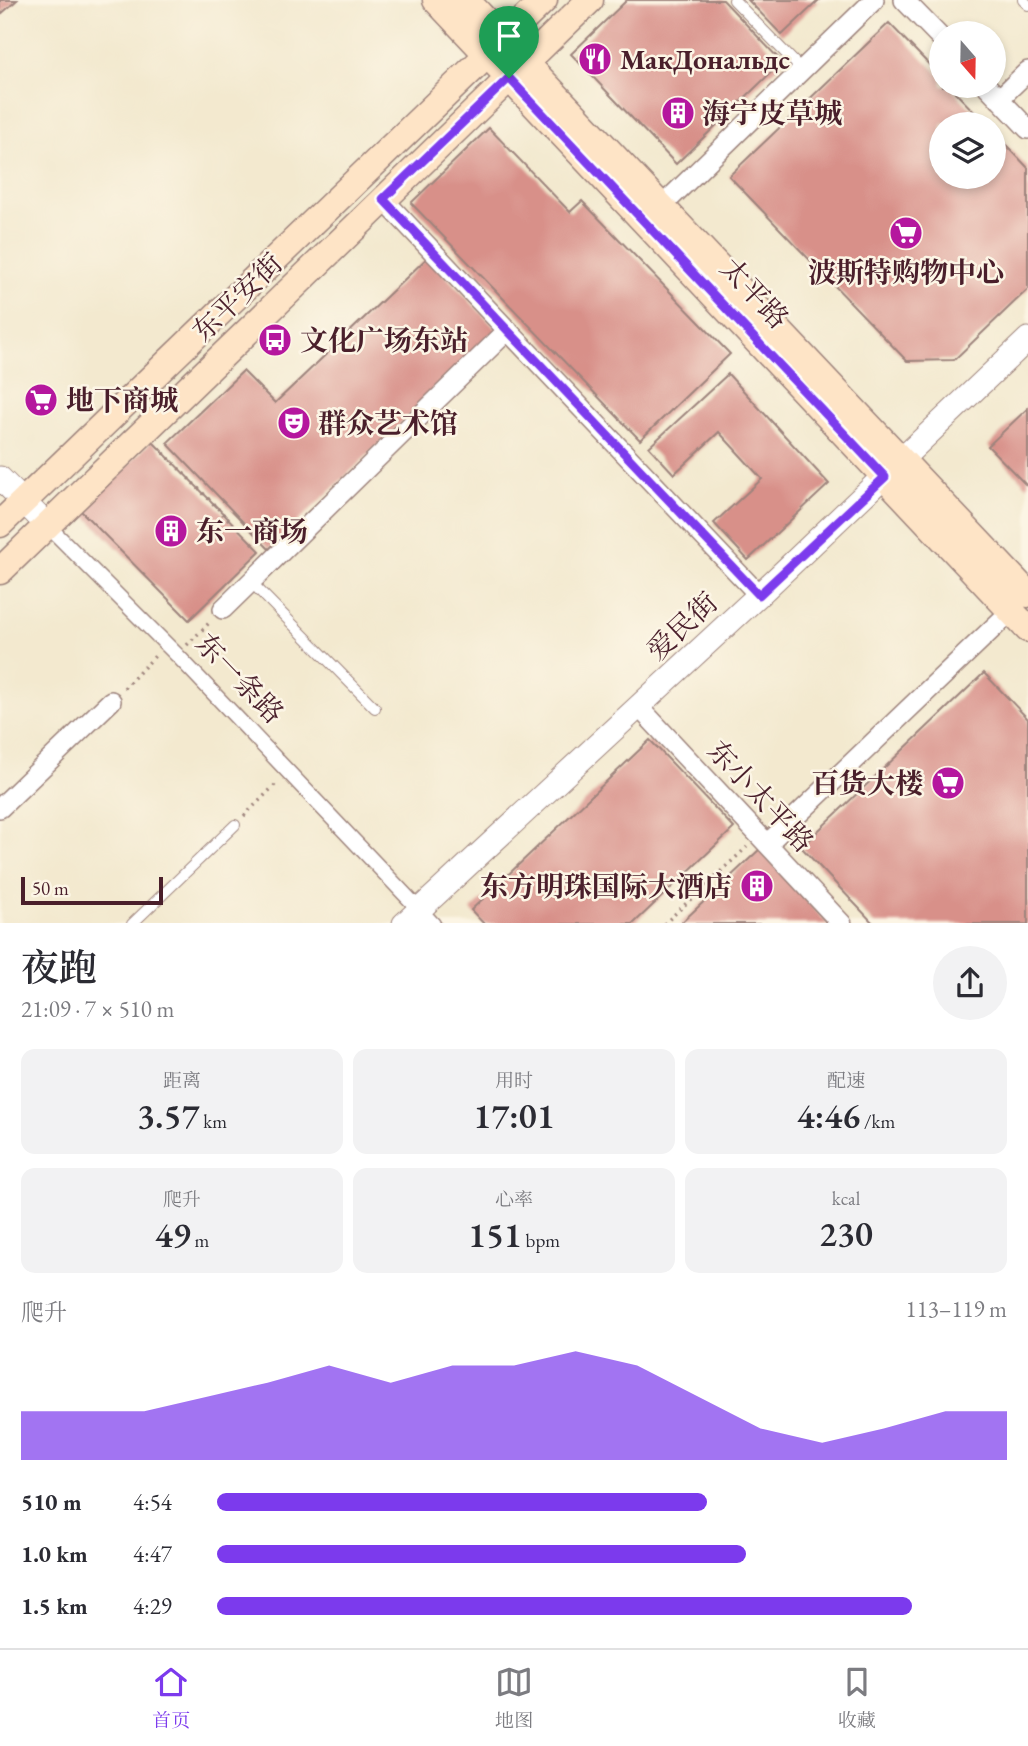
<!DOCTYPE html>
<html lang="zh">
<meta charset="utf-8">
<style>
body{margin:0;font-family:"EB Garamond","Noto Serif SC",serif;background:#f2f2f3;color:#2b2b33;height:100vh;display:flex;flex-direction:column;font-size:26px;white-space:nowrap}
*{box-sizing:border-box;margin:0}
p{font-size:23px;color:#7c7c81}
.icon{flex:none;width:38px;height:38px;fill:none;stroke:currentColor;stroke-width:2;stroke-linecap:round;stroke-linejoin:round}
.map{position:relative;height:923px;overflow:hidden}
.sheet{display:flex;flex-direction:column;background:#fff;flex:1}
.sheet>*{flex:none}
.needle{width:46px;rotate:160deg}
.buttons{position:absolute;left:929px;top:21px;display:grid;gap:14px}
.buttons a{display:grid;place-items:center;width:77px;height:77px;border-radius:50%;background:#fff;box-shadow:0 4px 10px #0003;font-size:35px}
.scale{position:absolute;left:21px;bottom:18px;width:142px;box-sizing:border-box;padding-left:7px;border:4px solid #4a1f2b;border-top:0;font-size:19px;line-height:24px;white-space:nowrap;color:#4a1f2b;-webkit-text-stroke:5px #fcf5e5;paint-order:stroke}
.pin{position:absolute;display:grid;place-items:center;width:60px;height:60px;color:#fff;margin:-72px -30px;border-radius:50% 50% 50% 0;rotate:-45deg;box-shadow:0 0 7px #0007}
.pin .icon{rotate:45deg}
.round{display:grid;place-items:center;flex:none;width:74px;height:74px;border-radius:37px;background:#f2f2f3}
.headline{display:flex;align-items:center;justify-content:space-between;height:119px;padding:0 21px}
h1{font-size:38px;font-weight:600;line-height:52px}
.stats{display:grid;grid-template-columns:repeat(3,1fr);gap:10px;height:119px;padding:7px 21px}
.stats div{display:grid;align-content:center;border-radius:14px;background:#f2f2f3;text-align:center}
.stats b{font-size:35px;font-weight:600}
.stats small{font-size:19px;font-weight:400}
.stats p{font-size:19px}
.chart{height:196px;padding:14px 21px}
.chart p{display:flex;justify-content:space-between}
.chart svg{width:100%;height:126px;margin-top:7px;fill:#7c3aed;opacity:.7}
ul{padding:0 21px;list-style:none;font-size:23px}
li{display:grid;grid-template-columns:112px 84px 1fr;align-items:center;height:52px}
li i{height:18px;border-radius:9px;background:#7c3aed}
.menu{display:flex;justify-content:space-around;align-items:center;height:98px;border-top:2px solid #e1e1e2;background:#fff;font-size:19px;color:#7c7c81}
.menu a{display:grid;justify-items:center;gap:4px}
.menu .current{color:#7c3aed}
.map>svg:first-child{display:block}
.building{fill:#d89089}
.lines{fill:none;stroke-linecap:round;stroke-linejoin:round}
.service-casing{stroke:#9e847d;stroke-width:12}
.pedestrian-casing{stroke:#9e847d;stroke-width:17}
.minor-casing{stroke:#9e847d;stroke-width:22}
.tertiary-casing{stroke:#9e847d;stroke-width:25}
.secondary-casing{stroke:#9e847d;stroke-width:29}
.path{stroke:#9e847d;stroke-width:3.5;stroke-dasharray:2 5;stroke-linecap:butt}
.service{stroke:#fff;stroke-width:10}
.pedestrian{stroke:#fff;stroke-width:14}
.minor{stroke:#fff;stroke-width:19}
.tertiary{stroke:#fff;stroke-width:23}
.secondary{stroke:#fee4c6;stroke-width:26}
.route-casing{stroke:#fff;stroke-width:14}
.route{stroke:#7c3aed;stroke-width:9}
.labels{text-anchor:middle;dominant-baseline:central;stroke-width:5;stroke-linejoin:round;paint-order:stroke}
.poi-label{font-size:28px;font-weight:bold;fill:#4a1f2b;stroke:#fcf5e5;text-anchor:start}
.street-label{font-size:28px;fill:#4a1f2b;stroke:#fcf5e5}
</style>
<div class="map">
<svg width="1028" height="924" viewBox="0 0 1028 924">
<rect width="100%" height="100%" fill="#fcf5e5"/>
<filter id="ink" filterUnits="userSpaceOnUse"><feTurbulence type="fractalNoise" baseFrequency=".0143" numOctaves="2"/><feDisplacementMap in="SourceGraphic" scale="14" xChannelSelector="R" yChannelSelector="G"/><feConvolveMatrix kernelMatrix="1 2 1 2 8 2 1 2 1" color-interpolation-filters="sRGB"/></filter>
<filter id="wash" filterUnits="userSpaceOnUse"><feTurbulence type="fractalNoise" baseFrequency=".00686" numOctaves="4" result="noise"/><feDisplacementMap in="SourceGraphic" scale="28" xChannelSelector="R" yChannelSelector="G"/><feGaussianBlur stdDeviation="1.57" result="paint"/><feColorMatrix in="noise" values="0 0 0 0 0 0 0 0 0 0 0 0 0 0 0 0 0 1.4 0 .05"/><feComposite in="paint" operator="in"/></filter>
<g filter="url(#wash)">
<rect width="100%" height="100%" fill="#f3e9cf"/>
<g id="blocks">
<path class="building" d="M0 0H17L0 15Z
M627 0H723L782 62 676 164 571 54Z
M748 0H819L782 35Z
M889 23 942 78V86H949L986 124H942V177H994V132L1028 168V289L954 360 907 361 729 176Z
M489 128 570 212 582 201 730 354 640 440 411 203Z
M428 257 498 331 269 549 167 443 243 371 275 403Z
M728 374 829 484 748 560 714 523 762 479 719 432 674 474 649 447Z
M1028 408V487L988 446Z
M152 441 260 551 189 620 81 511Z
M984 673 1028 719V924H874L801 847Z
M650 740 734 828 633 924H484L471 910Z
M760 849 828 924H680Z"/>
</g>
</g>
<g filter="url(#ink)">
<use href="#blocks" fill-opacity="0" stroke="#9e847d" stroke-width="2"/>
<g class="lines">
<defs>
<path id="service" d="M734 0 802 70
M1023 0 1028 5
M251 582 375 708
M132 924 235 825"/>
<path id="pedestrian" d="M47 525 177 655 433 924"/>
<path id="minor" d="M904 0 942 39
M987 86 1028 129
M999 99 1028 71
M383 199 759 595
M662 206 874 0
M223 609 508 330
M639 707 842 924
M0 808 111 701
M767 844 1011 611"/>
<path id="tertiary" d="M0 478 47 525
M404 924 759 595 1028 339"/>
<path id="secondary" d="M436 0 1028 629
M466 0 1028 594
M0 524 544 0
M0 571 590 0"/>
</defs>
<use href="#service" class="service-casing"/>
<use href="#pedestrian" class="pedestrian-casing"/>
<use href="#minor" class="minor-casing"/>
<use href="#tertiary" class="tertiary-casing"/>
<use href="#secondary" class="secondary-casing"/>
<path class="path" d="M159 448 231 522
M187 645 211 621
M124 688 155 656
M244 816 278 782
M664 924 747 847"/>
<use href="#service" class="service"/>
<use href="#pedestrian" class="pedestrian"/>
<use href="#minor" class="minor"/>
<use href="#tertiary" class="tertiary"/>
<use href="#secondary" class="secondary"/>
</g>
</g>
<g class="lines" filter="url(#ink)">
<defs>
<path id="route" d="M509 78 885 477 759 595 383 199Z"/>
</defs>
<use href="#route" class="route-casing"/>
<use href="#route" class="route"/>
</g>
<defs>
<symbol id="restaurant-disc" viewBox="-11 -11 22 22"><circle r="9.5" fill="#b5179e" stroke="#fcf5e5"/><path d="M-5-6h1v4h1v-4h1v4h1v-4h1v5L-1.5 .5V6h-2V.5L-5-1ZM5-6V6H3V1.5H1.5Q1.5-4 5-6Z" fill="#fff"/></symbol>
<symbol id="building-disc" viewBox="-11 -11 22 22"><circle r="9.5" fill="#b5179e" stroke="#fcf5e5"/><path d="M-4-6H4V6H1V3H-1V6H-4ZM-2.5-4.3h1.7v1.8h-1.7ZM.8-4.3h1.7v1.8H.8ZM-2.5-1h1.7V.8h-1.7ZM.8-1h1.7V.8H.8Z" fill="#fff"/></symbol>
<symbol id="supermarket-disc" viewBox="-11 -11 22 22"><circle r="9.5" fill="#b5179e" stroke="#fcf5e5"/><path d="M-6-5.5h2.5l.6 2H6L4.5 2H-2.5L-4.4-4H-6ZM-1.5 3.2a1.3 1.3 0 1 0 .1 0ZM3 3.2a1.3 1.3 0 1 0 .1 0Z" fill="#fff"/></symbol>
<symbol id="bus-disc" viewBox="-11 -11 22 22"><circle r="9.5" fill="#b5179e" stroke="#fcf5e5"/><path d="M-5-6H5V4H4V6H2V4H-2V6H-4V4H-5ZM-3.5-4V0h7V-4ZM-3.5 1.2v1.5H-2V1.2ZM2 1.2v1.5H3.5V1.2Z" fill="#fff"/></symbol>
<symbol id="theatre-disc" viewBox="-11 -11 22 22"><circle r="9.5" fill="#b5179e" stroke="#fcf5e5"/><path d="M-5-5.5Q0-4 5-5.5V0Q5 5 0 6Q-5 5-5 0ZM-3.3-2.5H-1v1.5H-3.3ZM1-2.5H3.3v1.5H1ZM-2.8 1Q0 5.5 2.8 1Z" fill="#fff"/></symbol>
</defs>
<g fill-rule="evenodd">
<use href="#restaurant-disc" x="576" y="40" width="38" height="38"/>
<use href="#building-disc" x="659" y="94" width="38" height="38"/>
<use href="#supermarket-disc" x="887" y="214" width="38" height="38"/>
<use href="#bus-disc" x="256" y="321" width="38" height="38"/>
<use href="#supermarket-disc" x="22" y="381" width="38" height="38"/>
<use href="#theatre-disc" x="275" y="404" width="38" height="38"/>
<use href="#building-disc" x="152" y="512" width="38" height="38"/>
<use href="#supermarket-disc" x="929" y="764" width="38" height="38"/>
<use href="#building-disc" x="738" y="867" width="38" height="38"/>
</g>
<g class="labels">
<g class="poi-label">
<text x="620" y="59">МакДональдс</text>
<text x="702" y="113">海宁皮草城</text>
<text x="906" y="272" text-anchor="middle">波斯特购物中心</text>
<text x="300" y="340">文化广场东站</text>
<text x="66" y="400">地下商城</text>
<text x="318" y="423">群众艺术馆</text>
<text x="196" y="531">东一商场</text>
<text x="923" y="783" text-anchor="end">百货大楼</text>
<text x="732" y="886" text-anchor="end">东方明珠国际大酒店</text>
</g>
<g class="street-label">
<text transform="translate(755 293) rotate(47)">太平路</text>
<text transform="translate(237 297) rotate(-44)">东平安街</text>
<text transform="translate(682 626) rotate(-43)">爱民街</text>
<text transform="translate(240 678) rotate(46)">东一条路</text>
<text transform="translate(761 796) rotate(47)">东小太平路</text>
</g>
</g>
</svg>
<div class="buttons">
<a><svg class="needle" viewBox="-14 -14 28 28"><path d="M0-13l5 13h-10z" fill="#e53935"/><path d="M0 13l5-13h-10z" fill="#7c7c81"/></svg></a>
<a><svg class="icon" aria-label="layers" viewBox="0 0 24 24"><path d="M12 4l9 5-9 5-9-5zM3 14l9 5 9-5"/></svg></a>
</div>
<div class="scale">50 m</div>
<div class="pin" style="left:509px;top:78px;background:#1e9e55"><svg class="icon" aria-label="arrive" viewBox="0 0 24 24"><path d="M6 21V4h12l-3 4 3 4H6"/></svg></div>
</div>
<section class="sheet">
<div class="headline"><div><h1>夜跑</h1><p>21:09 · 7 × 510 m</p></div><a class="round"><svg class="icon" aria-label="share" viewBox="0 0 24 24"><path d="M12 15V3M7 8l5-5 5 5M5 13v7h14v-7"/></svg></a></div>
<div class="stats">
<div><p>距离</p><b>3.57<small> km</small></b></div>
<div><p>用时</p><b>17:01</b></div>
<div><p>配速</p><b>4:46<small> /km</small></b></div>
</div>
<div class="stats">
<div><p>爬升</p><b>49<small> m</small></b></div>
<div><p>心率</p><b>151<small> bpm</small></b></div>
<div><p>kcal</p><b>230</b></div>
</div>
<div class="chart"><p><span>爬升</span>113–119 m</p>
<svg viewBox="0 0 160 44" preserveAspectRatio="none"><path d="M0 44V27L10 27L20 27L30 22L40 17L50 11L60 17L70 11L80 11L90 6L100 11L110 22L120 33L130 38L140 33L150 27L160 27V44z"/></svg>
</div>
<ul>
<li><b>510 m</b>4:54<i style="width:62%"></i></li>
<li><b>1.0 km</b>4:47<i style="width:67%"></i></li>
<li><b>1.5 km</b>4:29<i style="width:88%"></i></li>
</ul>
</section>
<nav class="menu">
<a class="current"><svg class="icon" aria-label="home" viewBox="0 0 24 24"><path d="M3 11l9-7 9 7M6 9v11h12V9"/></svg>首页</a>
<a><svg class="icon" aria-label="map" viewBox="0 0 24 24"><path d="M3 6l6-2 6 2 6-2v14l-6 2-6-2-6 2zM9 4v14M15 6v14"/></svg>地图</a>
<a><svg class="icon" aria-label="saved" viewBox="0 0 24 24"><path d="M7 4h10v16l-5-4-5 4z"/></svg>收藏</a>
</nav>
